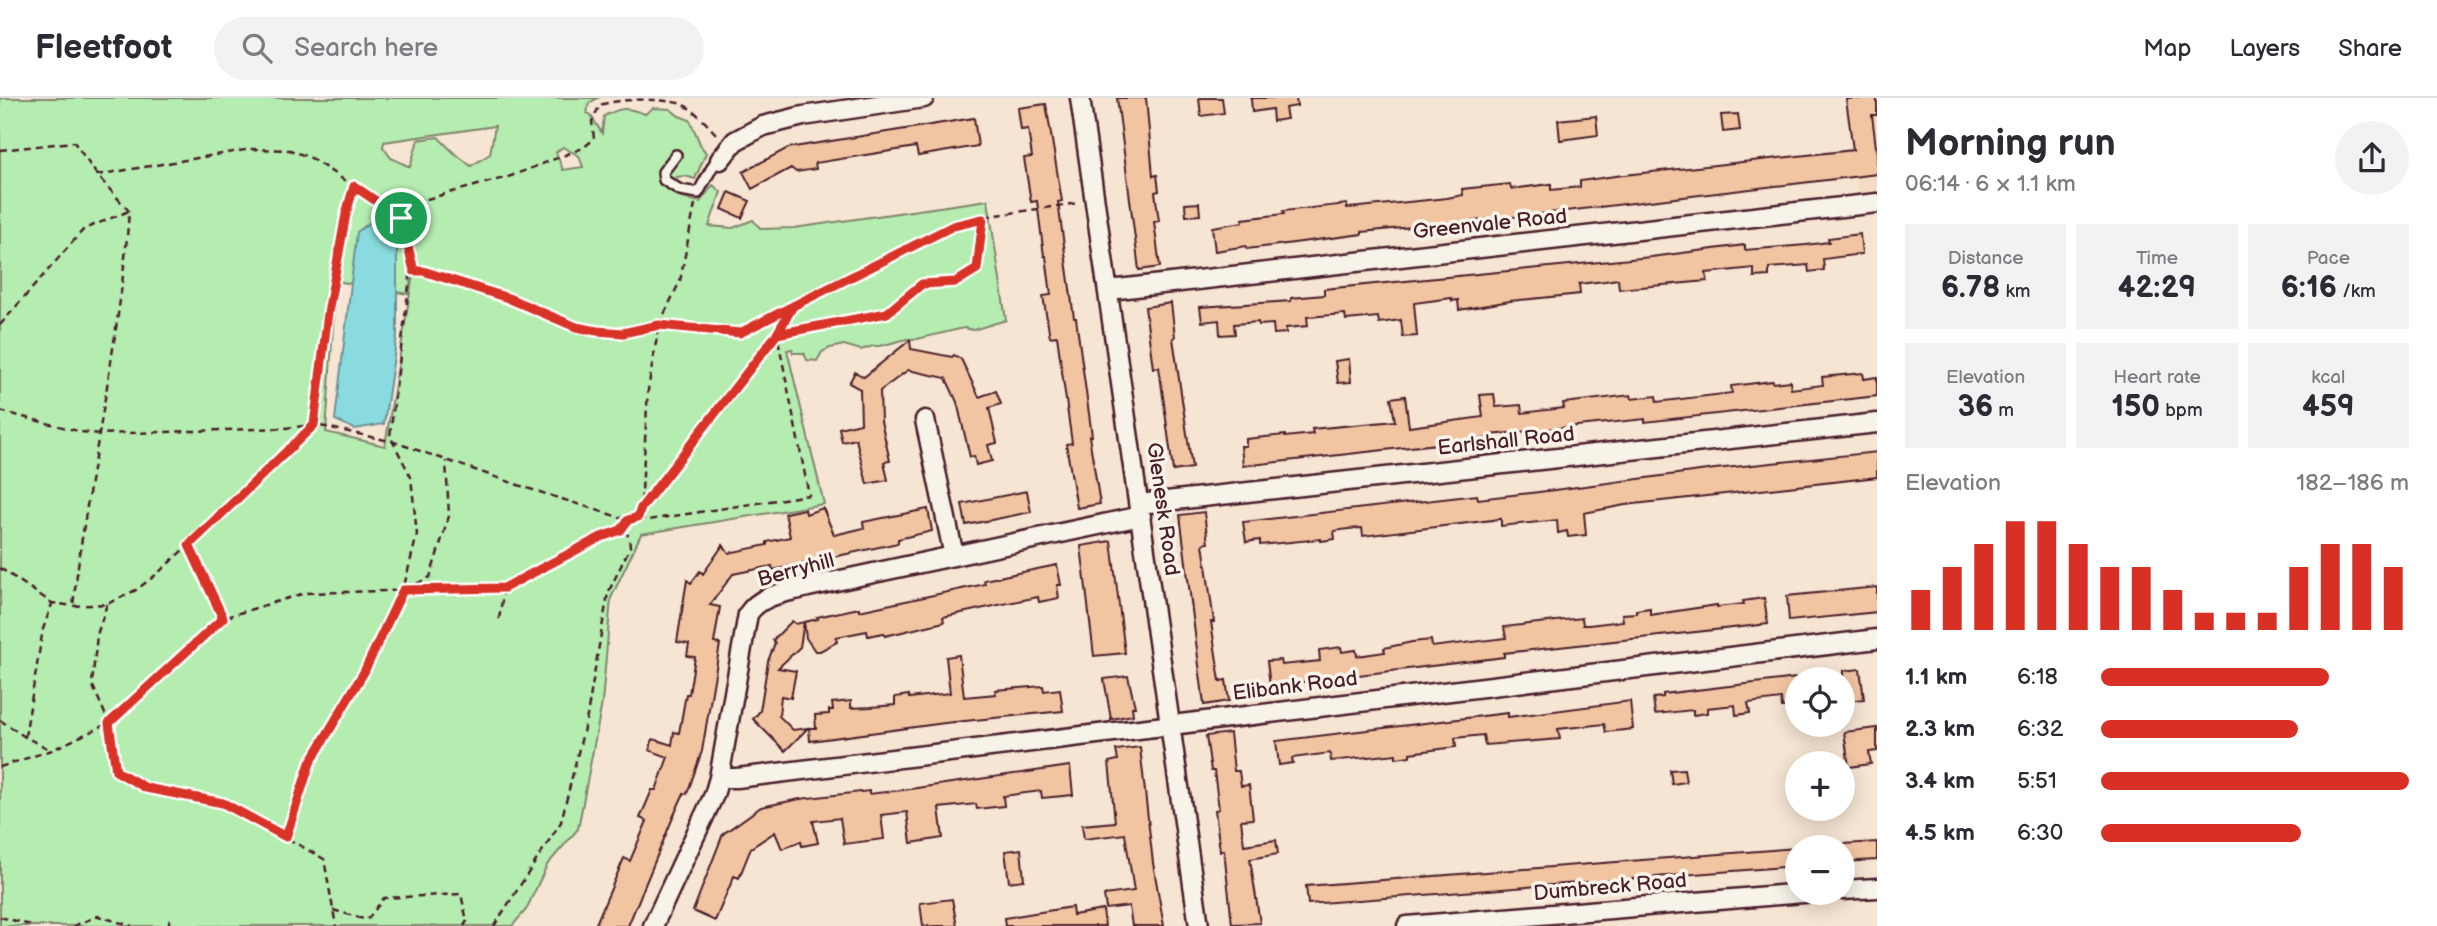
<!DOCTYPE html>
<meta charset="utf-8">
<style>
body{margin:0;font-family:"Balsamiq Sans",sans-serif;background:#f2f2f3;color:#2b2b33;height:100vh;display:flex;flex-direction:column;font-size:26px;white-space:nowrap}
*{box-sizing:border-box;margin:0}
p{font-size:23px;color:#7c7c81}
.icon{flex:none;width:38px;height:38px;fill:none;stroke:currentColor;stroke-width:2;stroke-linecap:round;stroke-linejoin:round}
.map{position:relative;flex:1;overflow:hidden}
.side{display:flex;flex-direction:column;background:#fff;width:560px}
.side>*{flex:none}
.fabs{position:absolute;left:1785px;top:569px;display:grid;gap:14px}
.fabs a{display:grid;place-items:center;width:70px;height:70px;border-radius:50%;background:#fff;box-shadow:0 4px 18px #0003;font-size:35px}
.pin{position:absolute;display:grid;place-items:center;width:60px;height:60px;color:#fff;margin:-30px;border:4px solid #fff;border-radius:50%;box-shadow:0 2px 7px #0007}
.round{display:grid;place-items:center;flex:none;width:74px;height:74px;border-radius:37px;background:#f2f2f3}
.head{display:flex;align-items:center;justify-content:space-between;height:119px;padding:0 28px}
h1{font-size:38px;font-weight:600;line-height:52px}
.stats{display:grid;grid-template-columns:repeat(3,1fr);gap:10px;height:119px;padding:7px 28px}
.stats div{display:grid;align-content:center;border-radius:0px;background:#f2f2f3;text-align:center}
.stats b{font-size:30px;font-weight:600}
.stats small{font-size:19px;font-weight:400}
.stats p{font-size:19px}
.chart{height:196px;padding:14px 28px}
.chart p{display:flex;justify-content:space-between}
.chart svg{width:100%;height:126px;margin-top:7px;stroke:#d93025;stroke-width:6}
ul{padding:0 28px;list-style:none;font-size:23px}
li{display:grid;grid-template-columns:112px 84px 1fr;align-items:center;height:52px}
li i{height:18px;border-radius:9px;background:#d93025}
header{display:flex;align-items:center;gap:42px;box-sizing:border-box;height:98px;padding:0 35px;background:#fff;border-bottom:2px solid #e1e1e2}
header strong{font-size:33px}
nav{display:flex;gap:38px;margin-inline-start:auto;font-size:24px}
.search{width:490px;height:63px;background:#f2f2f3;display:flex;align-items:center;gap:18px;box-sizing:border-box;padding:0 24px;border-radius:38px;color:#7c7c81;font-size:26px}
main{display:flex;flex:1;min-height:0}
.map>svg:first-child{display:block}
.built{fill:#f5dbc4}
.green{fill:#b5ecb0;stroke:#80866e;stroke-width:2;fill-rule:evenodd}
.water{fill:#89dbdf;stroke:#709097;stroke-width:2}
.building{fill:#f2c5a2;stroke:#4a1f2b;stroke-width:2}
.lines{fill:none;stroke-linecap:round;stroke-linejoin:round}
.service-casing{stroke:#4a1f2b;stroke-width:14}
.minor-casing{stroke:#4a1f2b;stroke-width:23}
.path{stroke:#4a1f2b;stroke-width:2.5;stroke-dasharray:7 5;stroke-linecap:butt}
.service{stroke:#f7f3e8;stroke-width:9}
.minor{stroke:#f7f3e8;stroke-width:18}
.route-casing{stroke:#fff;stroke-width:14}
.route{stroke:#d93025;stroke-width:9}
.labels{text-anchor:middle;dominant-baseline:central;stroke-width:7;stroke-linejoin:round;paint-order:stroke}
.street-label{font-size:21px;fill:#4a1f2b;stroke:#f7f3e8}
</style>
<header>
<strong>Fleetfoot</strong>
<div class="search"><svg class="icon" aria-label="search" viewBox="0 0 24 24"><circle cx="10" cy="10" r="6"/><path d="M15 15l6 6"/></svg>Search here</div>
<nav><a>Map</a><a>Layers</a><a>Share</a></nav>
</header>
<main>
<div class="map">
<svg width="1877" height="828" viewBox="0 0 1877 828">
<rect width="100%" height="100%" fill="#f6e5d3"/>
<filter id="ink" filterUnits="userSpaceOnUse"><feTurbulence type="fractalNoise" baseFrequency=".0143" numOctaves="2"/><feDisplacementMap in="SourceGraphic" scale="14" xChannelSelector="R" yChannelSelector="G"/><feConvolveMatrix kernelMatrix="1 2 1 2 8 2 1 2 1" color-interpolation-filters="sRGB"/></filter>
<g filter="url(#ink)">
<path class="built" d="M1845 0H1877V100L1859 102Z"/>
<path class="green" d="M0 0H598L589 5 587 15 590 16 602 35 604 18C622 9 626 9 645 16L653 10 670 11 679 18 690 22 701 48 706 55 695 81 685 78 676 79 681 100 700 104 713 87 721 94 709 128 733 130 753 122 761 131 794 130 988 102 1006 222 973 232 964 230 917 241H907L880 248H873L861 252 844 247 830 250 822 254 817 263 807 262 804 255H793L792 251 787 252 824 406 641 436 611 500 602 605 578 731 547 767 526 812 512 828H0ZM495 28 490 56 471 68 452 53 438 39 418 42 410 69 391 60 383 49 384 44ZM563 49 579 58 583 69 563 72 556 54ZM414 170 385 348 326 334 336 183 408 196Z"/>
<path class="water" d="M376 120 397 135V237L384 326 355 331 335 322 357 134Z"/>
<path class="building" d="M1117 0H1146L1153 78 1157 77 1159 93 1155 94 1159 123 1154 124 1160 169 1139 172Z
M1199 0H1222L1224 15 1201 18Z
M1251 0H1296L1297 8 1285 10 1287 21 1273 23 1272 11 1252 14Z
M1877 0V17H1872L1877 57V76L1524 118 1362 134V136L1263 149 1247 151 1246 148 1215 153 1212 129 1243 124V121L1284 116 1283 113 1347 106V110L1360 109 1447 100 1463 97 1462 91 1510 86 1511 91 1551 86V92L1580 89V83L1615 78 1853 52 1846 1Z
M1046 6 1062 103 1058 104 1074 220H1076L1078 235 1092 338H1089L1100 406 1077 410 1066 346 1072 345 1057 238 1050 239 1043 198 1051 197 1046 158H1044L1037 103 1031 104 1024 60 1032 59 1028 31 1021 32 1018 10Z
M1738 16 1740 32 1723 34 1721 17Z
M1596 18 1598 37 1560 42 1558 22Z
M974 20 978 48 918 58 916 49 815 65 816 71 796 74 791 70 752 91 743 74 788 50Z
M729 94 750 103 742 120 722 111Z
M1199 105 1200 117 1186 118 1185 106Z
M1860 136 1862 156 1823 161 1824 172 1809 174 1808 167 1769 170V178L1754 179V170L1706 175 1707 183 1619 191 1618 181 1605 183 1579 186 1580 196 1510 203 1459 212 1458 202 1452 203V200L1414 205 1417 238 1403 239 1401 222 1379 225 1378 219 1346 222 1345 216 1307 219 1308 228 1286 230V235L1274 236 1273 226 1259 227 1258 224 1234 226 1235 236 1220 237 1219 222 1202 224 1200 209 1291 203V200L1324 197V191L1651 159 1745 147V152L1806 147 1829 144 1828 140Z
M1171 205 1175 239 1173 240 1192 370 1173 373 1159 269 1153 270 1145 209Z
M910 242 911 251 952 259 954 257 961 261 979 299 996 293 1001 306 989 310 997 345 988 347 992 363 976 367 974 358 970 359 957 304 946 280 908 272 880 293 881 323 890 363 884 364 888 382 867 386 856 341 842 344 839 330 861 325 860 291 849 285 855 274 864 279Z
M1349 261 1351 284 1338 285 1335 263Z
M1863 275 1864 281 1877 279V298L1645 324V321L1490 337V340L1243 368 1241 348H1246V341L1285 337V339L1313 336 1312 331 1395 323 1391 300 1405 298 1409 329 1483 319 1480 297 1494 296 1496 309 1521 307 1522 315 1564 310 1563 305 1631 297 1632 301 1656 298 1657 304 1732 295 1731 288 1773 283V285L1790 283 1791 291 1823 287 1822 279Z
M1877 354V379L1625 407 1584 415 1586 437 1568 439 1567 433 1558 435 1557 422 1501 428V421L1363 438 1362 430 1348 431 1334 433 1335 441 1321 443V441L1260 447V442L1246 444 1243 424 1477 397 1478 401 1539 394 1715 371Z
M1027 393 1031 414 966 427 962 406Z
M823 410 834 437 864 430 863 424 928 411 932 433 898 441V445L819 462 773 472 772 468 733 476 710 507 720 509 714 545 720 546 702 653 687 696 684 695 674 717 628 828H595L624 760 630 763 647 723 640 720 652 692H656L668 659 649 652 653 641 672 647 674 634 679 635 686 596H689L695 559 687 558 689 546 677 544 687 482 691 485 700 473 703 476 723 447 729 455 767 447V444L790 439 785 415 805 411 806 416Z
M1204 414 1208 445 1203 446 1214 524H1211L1220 583 1226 582 1229 603 1204 607 1180 417Z
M1111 443 1125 555 1094 558 1081 448Z
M1057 467 1061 487H1057L1059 500 1039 504 1038 499 1003 506 943 519 944 524 885 538 884 535 868 538 867 533 836 539 837 544 820 553H815L806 540 804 524 818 521 817 519 859 510V513L985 486 984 482Z
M1877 489V514L1789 523 1787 498Z
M1764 500 1768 526 1504 555V559L1270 588 1267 563 1281 562 1282 567 1320 563 1319 552 1341 549 1342 554 1356 552 1357 558 1385 554 1384 550 1412 544 1431 542 1432 549 1506 540 1504 529 1582 520 1583 527H1589L1623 523 1622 516 1636 515V512L1650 510V517L1717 507V509L1744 506 1743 503Z
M792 523 796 526 804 524 800 549 778 570 796 573 791 600 781 598 779 618 793 632 808 630 785 653 753 621 760 613 768 563 775 545 773 542Z
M959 557 964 599 996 596 995 592 1043 588 1044 593 1060 591 1063 613 945 625 810 643 809 630H816L815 617 829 616V612H833L832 605 851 603V610L871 609 895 607V599L909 597V600L950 595 946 559Z
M1860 571 1864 601 1843 604V573Z
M1128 578 1135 609H1132L1133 617 1111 621 1104 581Z
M1797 580V609L1782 610 1781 601 1748 605 1750 615 1736 617 1735 607 1707 610V615L1693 617V612L1655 616 1653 600 1663 599V596Z
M1630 603 1633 631 1606 634 1604 626 1558 631 1560 641 1485 647 1483 637 1455 640 1456 649 1410 655V658L1396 660V656L1331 663 1330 655 1292 660 1293 665 1279 667 1276 643 1508 615V619Z
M1877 630V653L1869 654 1871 666 1849 669 1844 634Z
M1230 635 1234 673H1239L1241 688 1249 687 1253 721 1241 722 1244 747 1276 742 1278 756 1250 761 1260 825 1232 826 1224 752 1220 753 1215 712 1219 711 1214 673H1211L1206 638Z
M1140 649 1153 765 1164 828H1132L1129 808 1106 811 1104 797 1134 793 1125 736 1084 741 1082 727 1115 724 1109 664 1118 662 1116 652Z
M1070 668 1073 697 1042 700 1041 693 1003 698 1004 708 977 711 976 706 939 710 943 740 911 745 907 714 881 717 884 741 844 746 840 720 813 723 818 745 802 748 801 743 782 751 775 734 751 750 739 780 734 778 715 823 693 813 723 736 761 709 800 701 869 693V696L903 692Z
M1684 671 1686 684 1672 686 1670 672Z
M1877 744V762L1843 764V746Z
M1797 750V768L1308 806 1306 788Z
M1021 751 1024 782 1009 784 1005 753Z
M952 801 957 828H923L920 805Z
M1072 809 1073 817 1103 812 1105 828H1005L1004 820Z"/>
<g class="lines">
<defs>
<path id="service" d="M676 57 663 74 664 82 680 92 698 95 714 66 720 62"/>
<path id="minor" d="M1080 0 1199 828
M720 62 735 43 763 28 803 18 924 0
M1109 192 1877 105
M925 322 954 458
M1139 406 1877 325
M719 680H737L1877 541
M1843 792 1877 790
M653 828 714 697 719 680 748 516C761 496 786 495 808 489L1141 418
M1407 828 1816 794"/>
</defs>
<use href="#service" class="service-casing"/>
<use href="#minor" class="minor-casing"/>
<path class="path" d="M0 52 74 44 97 77 129 113C120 246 88 376 73 508
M97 77 251 51 290 52 311 60 401 120 414 173 410 179 390 338 411 379 417 437 403 492 364 574 310 665 286 739
M695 106 680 183 659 227 739 235 953 128 990 118 1078 105
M401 120 405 107 511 78 583 50 594 41 592 23 600 7C621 0 661 0 682 6 697 13 708 28 719 39
M792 210 777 236 887 215 922 186 956 184 977 171 983 120
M0 227 84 131 129 113
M0 313 82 334 100 336 285 330 314 327 326 329 394 344 530 391 628 422 638 419 641 410 648 292 659 227 623 235 576 229 508 200 423 173H414
M638 419 648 422 809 397 777 236 641 410
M189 447 223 520
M0 470 52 505 73 508 107 506 136 492 157 476 271 370 314 327 328 215 346 116 353 90
M406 491 430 479 449 418 446 363
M107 506 97 537 92 586 109 625 116 673 146 690 223 704 324 761 336 828
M499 521 504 490
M0 622 25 639 51 652
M25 639 43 531 52 506
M0 669 52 652 109 625 223 520 305 495 504 490 601 439 621 432 628 422
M333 812 367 822 384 800 461 796 467 823 464 828
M0 819 35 828
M73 828 98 818 132 828
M168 828 170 821
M494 828 561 724 587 618 608 495 630 449 629 438 621 432"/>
<use href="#service" class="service"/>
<use href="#minor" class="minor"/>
</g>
</g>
<g class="lines" filter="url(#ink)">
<defs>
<path id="route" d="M401 120 354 88 346 116 328 215 314 327 189 447 223 520 109 625 116 673 146 690 223 705 286 739 310 665 364 574 403 492 504 490 601 439 621 432 628 422 638 419 641 410 777 236 793 208 953 128 983 121 977 171 956 184 922 186 887 215 777 236 793 208 740 235 659 227 623 235 597 233 576 229 508 200 423 173H414L401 120"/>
</defs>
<use href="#route" class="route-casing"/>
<use href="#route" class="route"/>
</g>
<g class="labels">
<g class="street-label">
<text transform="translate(1490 126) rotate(-6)">Greenvale Road</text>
<text transform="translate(1506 343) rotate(-6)">Earlshall Road</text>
<text transform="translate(1163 411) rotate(82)">Glenesk Road</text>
<text transform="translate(796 472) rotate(-15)">Berryhill</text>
<text transform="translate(1295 588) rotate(-7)">Elibank Road</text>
<text transform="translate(1610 789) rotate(-5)">Dumbreck Road</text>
</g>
</g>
</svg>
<div class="fabs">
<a><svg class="icon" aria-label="locate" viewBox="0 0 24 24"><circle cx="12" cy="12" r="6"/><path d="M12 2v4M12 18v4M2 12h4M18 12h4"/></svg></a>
<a>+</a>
<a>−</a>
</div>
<div class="pin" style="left:401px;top:120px;background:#1e9e55"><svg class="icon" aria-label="arrive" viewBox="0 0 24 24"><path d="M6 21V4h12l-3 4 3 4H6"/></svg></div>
</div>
<section class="side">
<div class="head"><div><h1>Morning run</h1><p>06:14 · 6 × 1.1 km</p></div><a class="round"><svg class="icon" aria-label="share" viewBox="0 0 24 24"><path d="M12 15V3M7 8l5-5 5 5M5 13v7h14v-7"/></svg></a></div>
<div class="stats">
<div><p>Distance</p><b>6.78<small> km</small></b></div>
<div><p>Time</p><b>42:29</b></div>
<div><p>Pace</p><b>6:16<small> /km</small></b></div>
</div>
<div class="stats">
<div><p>Elevation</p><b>36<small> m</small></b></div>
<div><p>Heart rate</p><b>150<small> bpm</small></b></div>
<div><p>kcal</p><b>459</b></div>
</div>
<div class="chart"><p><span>Elevation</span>182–186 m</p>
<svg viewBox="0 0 160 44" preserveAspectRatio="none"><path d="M5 44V30M15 44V22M25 44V14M35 44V6M45 44V6M55 44V14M65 44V22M75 44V22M85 44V30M95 44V38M105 44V38M115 44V38M125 44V22M135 44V14M145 44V14M155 44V22"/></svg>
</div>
<ul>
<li><b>1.1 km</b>6:18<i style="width:74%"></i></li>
<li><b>2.3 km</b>6:32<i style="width:64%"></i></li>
<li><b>3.4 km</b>5:51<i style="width:100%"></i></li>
<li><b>4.5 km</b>6:30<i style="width:65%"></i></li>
</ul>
</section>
</main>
